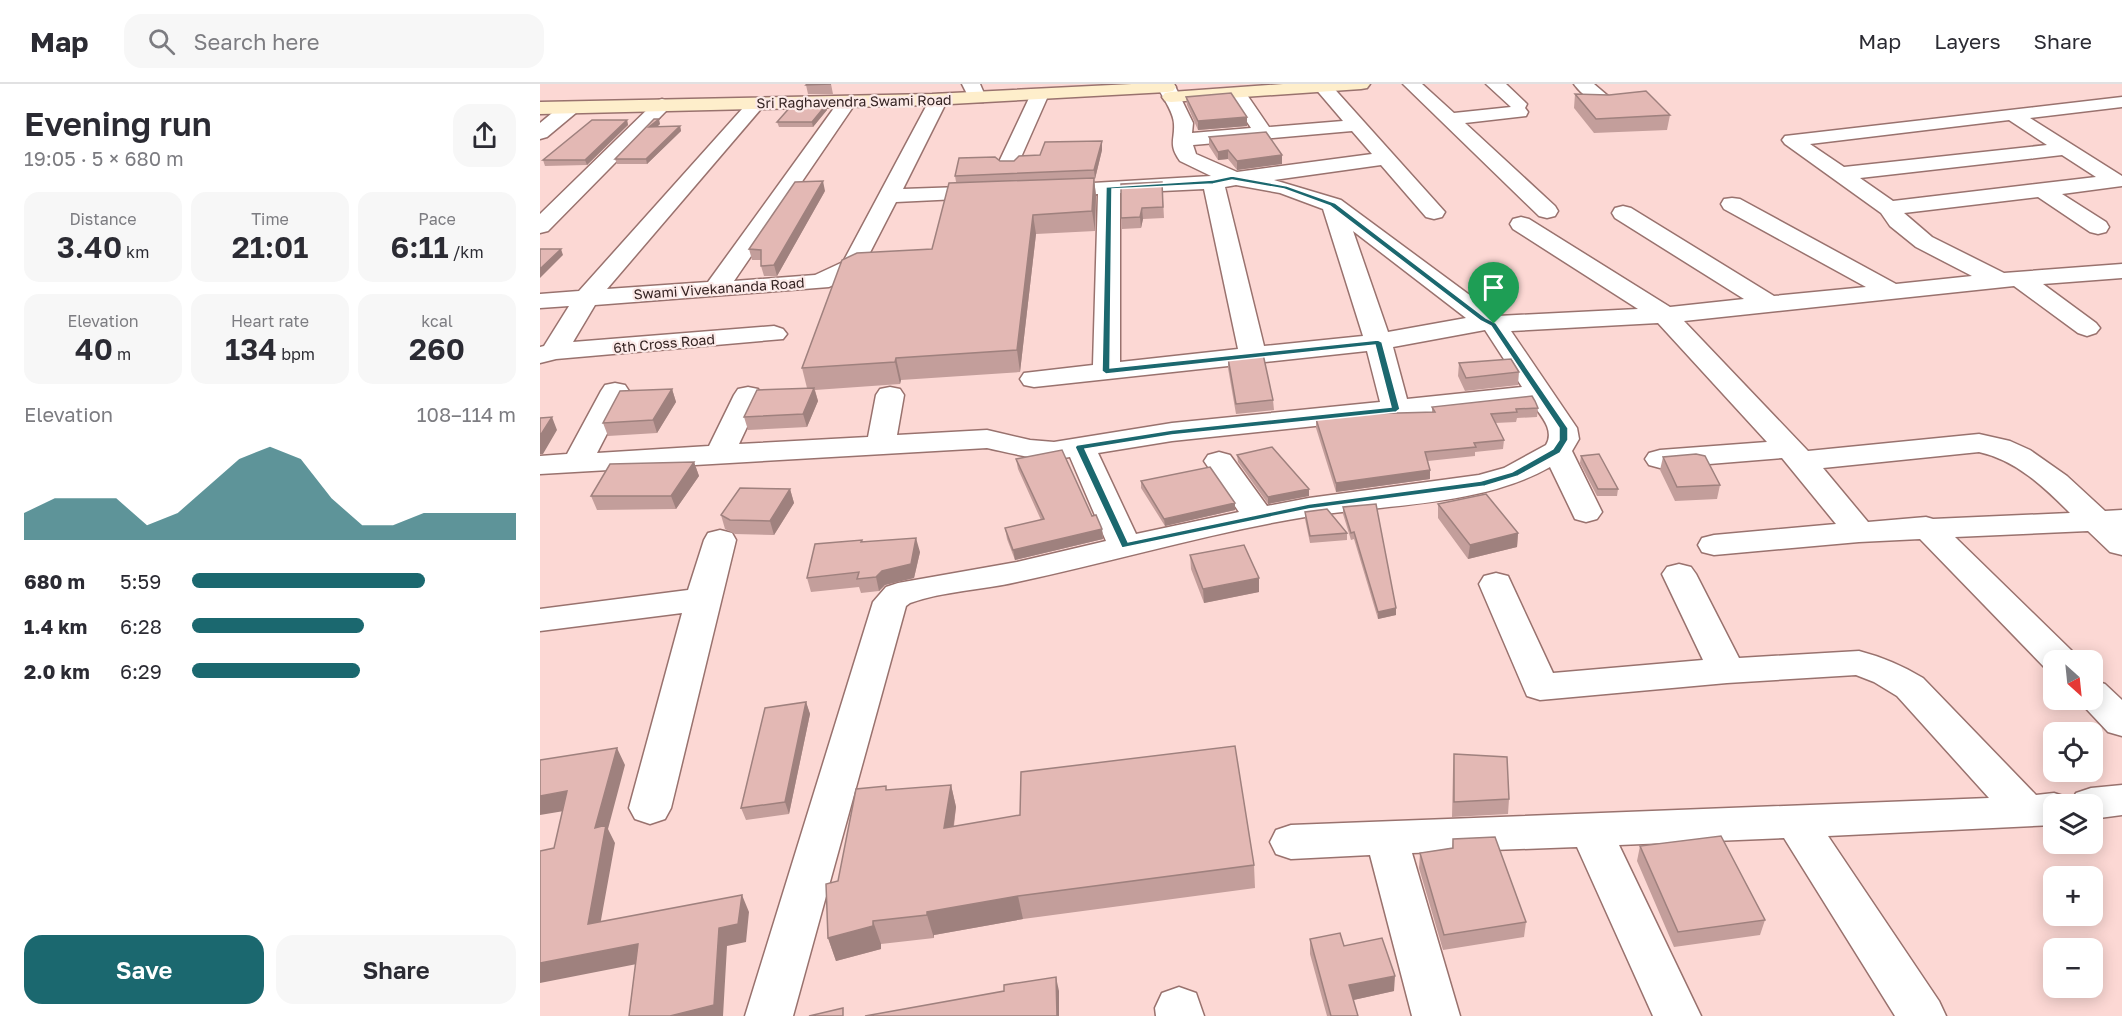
<!DOCTYPE html>
<meta charset="utf-8">
<style>
body{margin:0;font-family:"Golos Text",sans-serif;background:#f7f7f7;color:#2b2b33;height:100vh;display:flex;flex-direction:column;font-size:22px;white-space:nowrap}
*{box-sizing:border-box;margin:0}
p{font-size:20px;color:#7c7c81}
.icon{flex:none;width:33px;height:33px;fill:none;stroke:currentColor;stroke-width:2;stroke-linecap:round;stroke-linejoin:round}
.map{position:relative;flex:1;overflow:hidden}
.panel{display:flex;flex-direction:column;background:#fff;width:540px}
.panel>*{flex:none}
.needle{width:39px;rotate:153deg}
.controls{position:absolute;left:1503px;top:566px;display:grid;gap:12px}
.controls a{display:grid;place-items:center;width:60px;height:60px;border-radius:12px;background:#fff;box-shadow:0 3px 15px #0003;font-size:30px}
.pin{position:absolute;display:grid;place-items:center;width:51px;height:51px;color:#fff;margin:-62px -26px;border-radius:50% 50% 50% 0;rotate:-45deg;box-shadow:0 0 6px #0007}
.pin .icon{rotate:45deg}
.round{display:grid;place-items:center;flex:none;width:63px;height:63px;border-radius:18px;background:#f7f7f7}
.overview{display:flex;align-items:center;justify-content:space-between;height:102px;padding:0 24px}
h1{font-size:33px;font-weight:600;line-height:45px}
.figures{display:grid;grid-template-columns:repeat(3,1fr);gap:9px;height:102px;padding:6px 24px}
.figures div{display:grid;align-content:center;border-radius:15px;background:#f7f7f7;text-align:center}
.figures b{font-size:30px;font-weight:600}
.figures small{font-size:16px;font-weight:400}
.figures p{font-size:16px}
.chart{height:168px;padding:12px 24px}
.chart p{display:flex;justify-content:space-between}
.chart svg{width:100%;height:108px;margin-top:6px;fill:#1b686f;opacity:.7}
.primary-button{display:flex;gap:12px;margin-top:auto;padding:12px 24px}
.primary-button a{flex:1;height:69px;border-radius:18px;background:#1b686f;color:#fff;font-size:24px;font-weight:600;line-height:69px;text-align:center}
.primary-button a+a{background:#f7f7f7;color:#2b2b33}
ul{padding:0 24px;list-style:none;font-size:20px}
li{display:grid;grid-template-columns:96px 72px 1fr;align-items:center;height:45px}
li i{height:15px;border-radius:8px;background:#1b686f}
header{display:flex;align-items:center;gap:36px;box-sizing:border-box;height:84px;padding:0 30px;background:#fff;border-bottom:2px solid #e1e1e2}
header strong{font-size:28px}
nav{display:flex;gap:33px;margin-inline-start:auto;font-size:21px}
.search{width:420px;height:54px;background:#f7f7f7;display:flex;align-items:center;gap:15px;box-sizing:border-box;padding:0 21px;border-radius:18px;color:#7c7c81;font-size:22px}
main{display:flex;flex:1;min-height:0}
.map>svg:first-child{display:block}
.lines{fill:none;stroke-linecap:round;stroke-linejoin:round}
.street-casing{stroke:#99726e;stroke-width:3}
.secondary-casing{stroke:#99726e;stroke-width:3}
.street{fill:#fff;fill-rule:evenodd}
.secondary{fill:#feeecb;fill-rule:evenodd}
.wall{fill:#c39e9b}
.shaded-wall{fill:#9f817e}
.building{fill:#e3b8b4;stroke:#9f817e;stroke-width:1.5}
.route{fill:#1b686f;stroke:#fff;stroke-width:1.5;fill-rule:evenodd}
.labels{text-anchor:middle;dominant-baseline:central;stroke-width:4.5;stroke-linejoin:round;paint-order:stroke}
.far-street-label{font-size:14px;fill:#342322;stroke:#fceae8}
</style>
<header>
<strong>Map</strong>
<div class="search"><svg class="icon" aria-label="search" viewBox="0 0 24 24"><circle cx="10" cy="10" r="6"/><path d="M15 15l6 6"/></svg>Search here</div>
<nav><a>Map</a><a>Layers</a><a>Share</a></nav>
</header>
<main>
<section class="panel">
<div class="overview"><div><h1>Evening run</h1><p>19:05 · 5 × 680 m</p></div><a class="round"><svg class="icon" aria-label="share" viewBox="0 0 24 24"><path d="M12 15V3M7 8l5-5 5 5M5 13v7h14v-7"/></svg></a></div>
<div class="figures">
<div><p>Distance</p><b>3.40<small> km</small></b></div>
<div><p>Time</p><b>21:01</b></div>
<div><p>Pace</p><b>6:11<small> /km</small></b></div>
</div>
<div class="figures">
<div><p>Elevation</p><b>40<small> m</small></b></div>
<div><p>Heart rate</p><b>134<small> bpm</small></b></div>
<div><p>kcal</p><b>260</b></div>
</div>
<div class="chart"><p><span>Elevation</span>108–114 m</p>
<svg viewBox="0 0 160 44" preserveAspectRatio="none"><path d="M0 44V33L10 27L20 27L30 27L40 38L50 33L60 22L70 11L80 6L90 11L100 27L110 38L120 38L130 33L140 33L150 33L160 33V44z"/></svg>
</div>
<ul>
<li><b>680 m</b>5:59<i style="width:72%"></i></li>
<li><b>1.4 km</b>6:28<i style="width:53%"></i></li>
<li><b>2.0 km</b>6:29<i style="width:52%"></i></li>
</ul>
<div class="primary-button"><a>Save</a><a>Share</a></div>
</section>
<div class="map">
<svg width="1582" height="932" viewBox="0 0 1582 932">
<rect width="100%" height="100%" fill="#fcd8d4"/>
<g class="lines">
<defs>
<path id="street" d="M422 0H440L446 14 443 18H431Z
M616 0H634L653 39 652 49 711 44 688 9 691 5H703L729 43 803 37 774 3 776 0H790L905 128 902 133 894 135 886 133 841 81 734 96 801 116 958 232 1098 225 973 145 970 140 973 135 981 133 989 135 1130 223 1204 215 1075 134 1072 129 1075 124 1083 122 1091 124 1234 212 1326 203 1184 125 1181 120 1184 115 1192 114 1200 115 1356 200 1432 192 1376 163 1350 142 1341 129 1245 60 1242 56 1245 52 1582 13V23L1490 34 1582 92V102L1522 110 1566 138 1569 143 1566 148 1558 150 1550 148 1498 113 1364 129 1392 153 1464 189 1582 180V194L1503 200 1556 239 1560 244 1556 249 1547 252 1538 249 1474 202 1144 237 1268 367 1439 350 1470 357 1490 366 1527 392 1565 427 1582 426V471L1570 468 1548 447 1415 453 1532 567 1537 576H1514V587L1506 585 1380 455 1319 458 1174 471 1162 468 1158 461 1162 454 1174 451 1296 440 1242 374 1120 384 1109 381 1105 375 1109 369 1120 366 1227 358 1118 239 971 247 1037 344 1039 355 1032 367 1062 428 1057 435 1046 438 1035 435 1010 383C941 422 848 420 771 432 672 448 575 477 477 498 442 506 404 507 370 519L366 522 253 932H205L333 518 346 503 358 499 477 478 566 457 530 373C501 378 475 370 447 364L0 390V372L27 370 61 307 65 301 75 299 85 301 89 307 57 369 169 362 194 311 198 305 208 303 218 305 222 311 199 360 328 353 336 311 340 305 350 303 360 305 364 311 357 351 447 346 490 356 514 358 632 339 840 318 827 267 494 303 484 301 480 295 484 289 553 281 558 110 509 112 502 110 498 106 502 102 671 92 640 77C628 60 635 56 634 40 634 28 621 11 616 0ZM1469 36 1507 61 1304 83 1270 60ZM812 47 832 70 697 88 656 70 653 61ZM1522 71 1556 93 1353 117 1320 94ZM696 101 740 109 783 125 823 252 724 262 685 103ZM664 105 698 265 580 278V109ZM813 147 926 234 848 248ZM945 246 982 303 867 315 853 263ZM992 319C1001 332 1015 346 1006 361L964 384 939 391 769 414 727 422 690 371 679 368 668 371 664 377 699 428 596 450 558 369 632 357ZM1439 368C1476 376 1504 403 1530 429L1393 435 1386 433 1328 438 1283 384Z
M863 0H882L914 29 971 23 946 0H966L987 20 985 24 988 28 986 32 925 39 1015 122 1018 127 1015 132 1007 134 999 132Z
M1034 0H1054L1075 18 1072 22C1059 25 1042 11 1034 0Z
M499 7 505 8 508 12 478 80 475 84H461L458 80 490 12 493 8Z
M399 10 405 11 408 15 363 105 451 102 459 103 462 108 459 113 356 118 320 188 289 203 55 221 33 258 234 242 243 245 247 250 243 255 16 275 0 279V263L4 262 29 222 0 224V210L39 207 211 15H223L226 19 67 205 168 198 302 13H314L317 17 194 197 275 191 303 178 390 15 393 11Z
M122 15 128 17 131 21 128 25 8 147 0 149V130L116 17Z
M30 18 37 20 39 24 37 28 7 53 0 55V39L23 20Z
M180 446 192 449 196 456 131 724 125 735 110 740 95 735 89 724 142 529 0 547V525L148 506 164 456 168 449Z
M1139 480 1151 483 1156 490 1199 574 1319 567C1342 573 1363 582 1383 594L1496 711 1514 709 1529 714 1531 718 1536 709 1551 704 1582 701V731L1552 735V720H1514V741L1288 752 1399 917 1406 932H1355L1244 754 1079 761 1161 932H1113L1037 763 872 769 920 932H872L830 771 751 775 736 770 730 758 736 746 751 741 1449 714 1357 612 1334 598 1316 591 1187 599 1000 616 987 612 939 500 944 492 956 489 968 492 1013 589 1163 576 1122 490 1127 483Z
M1552 596 1565 600 1582 616V652L1568 648 1537 615H1552Z
M639 903 656 909 664 932H616L615 924 622 909Z"/>
<path id="secondary" d="M592 0H634L636 3 633 7 627 8 392 21 0 30V18L392 10Z
M743 0H830L827 4 821 5 631 18 625 17 622 13 625 9 631 8Z"/>
</defs>
<use href="#street" class="street-casing"/>
<use href="#secondary" class="secondary-casing"/>
<use href="#street" class="street"/>
<use href="#secondary" class="secondary"/>
</g>
<path class="wall" d="M291 0 293 10H268L266 1Z
M1035 10 1069 11 1130 31 1127 46 1054 49 1034 24Z
M646 13 707 42 658 46 647 21Z
M286 21 287 26 273 43H239L237 38Z
M114 35 120 40 117 43 140 42 141 47 107 80H77L75 75Z
M87 36 88 41 47 81 5 82 3 76Z
M669 53 742 71V80L697 86 688 75 678 76 669 62Z
M562 66 555 95H554L556 112 555 147 496 150 480 288 361 296 360 300 275 306 278 317 267 343 208 346 204 333 267 304 262 284 392 165 416 98 415 92 460 77H474L500 71Z
M622 98 624 134 603 135 601 144 582 145 581 134Z
M285 107 237 192H224L221 182V176H212L209 165Z
M688 274 733 316 734 326 696 330 688 284Z
M919 279 979 288 978 301 925 307 918 292Z
M132 305 136 318 117 349 68 352 63 339Z
M892 323 998 324 997 333 977 334 976 338 955 339 964 356 963 365 935 368V372L888 377 890 395 796 408 776 344V335L892 328Z
M697 371 769 412 728 420 698 378Z
M1041 372 1078 405 1077 412H1057L1040 379Z
M1123 373 1180 401 1177 415 1135 417 1120 386Z
M476 375 552 432 562 445 563 455 475 476 467 455 465 444 501 436 478 385Z
M154 378 159 392 136 425 57 426 51 412Z
M601 397 695 419V426L625 442 601 404Z
M250 405 254 419 234 451 195 450 185 445 181 431Z
M898 420 978 449 977 463 928 475 898 434Z
M803 423 856 524V531L838 535 814 455 811 456 803 430Z
M765 428 807 449V456L770 459 765 435Z
M322 456 323 458 380 468 374 494 345 501 339 507 321 509 319 503 271 508 267 494Z
M650 471 719 494V508L664 519 651 485Z
M266 618 270 630 249 730 206 736 201 724Z
M914 670 969 715 968 730 912 733 913 685Z
M411 701 416 723 414 742 714 781 715 804 483 835 394 851V854L341 860V865L296 877 288 854 298 797 348 706Z
M913 755 986 838 984 853 903 866 879 784 880 769 912 764Z
M1100 762 1225 836 1220 851 1134 863 1097 777Z
M770 855 804 862 854 907 813 916 818 932H787L770 870Z"/>
<path class="shaded-wall" d="M286 21 287 26 273 43 272 38Z
M707 33V42L658 46V37Z
M119 35 120 40 111 48 109 43Z
M87 36 88 41 47 81 45 76Z
M140 42 141 47 107 80 106 75Z
M562 57V66L555 95 554 86Z
M688 66V75L678 76V68Z
M742 71V80L697 86V77Z
M554 94 556 112 555 147 552 127Z
M283 97 285 107 237 192 234 181Z
M602 124 603 135 601 144 600 133Z
M493 131 496 150 480 288 477 266Z
M21 165 23 171 0 194V185Z
M356 274 361 296 360 300 355 278Z
M274 304 278 317 267 343 263 330Z
M132 305 136 318 117 349 113 336Z
M12 333 17 346 3 370H0V352Z
M154 378 159 392 136 425 131 412Z
M890 386V395L796 408V399Z
M250 405 254 419 234 451 230 437Z
M769 405V412L728 420V413Z
M695 419V426L625 442 624 435Z
M562 445 563 455 475 476 473 466Z
M978 449 977 463 928 475 930 461Z
M376 454 380 468 374 494 345 501 339 507 336 493Z
M719 494V508L664 519 663 505Z
M856 524V531L838 535V528Z
M266 618 270 630 249 730 245 718Z
M77 664 85 681 68 745 75 759 57 858 48 840 55 744Z
M411 701 416 723 410 767 404 744Z
M27 707 36 725 0 731V712Z
M202 811 209 828 206 858 187 862 183 932H130L179 844Z
M478 812 483 835 394 851V854L387 831V828Z
M333 837 341 860V865L296 877 288 854Z
M98 860 107 878 0 899V879Z
M855 892 854 907 809 917V901Z
M516 893 519 907V932H517Z"/>
<path class="building" d="M267 0H291L266 1Z
M1106 7 1130 31 1056 35 1035 10 1069 11Z
M691 9 707 33 658 37 646 13Z
M252 21H286L272 38H237Z
M114 35H119L109 43 140 42 106 75H75Z
M52 36H87L45 76H3Z
M726 48 742 71 697 77 688 66 678 68 669 53Z
M562 57 554 86 415 92 419 74 455 73 460 77H474L479 72 500 71 505 58Z
M554 94 552 127 493 131 477 266 356 274 355 278 262 284 302 176 317 169 392 165 409 99Z
M283 97 234 181 221 182V166L209 165 255 98Z
M622 98 623 123 602 124 600 133 581 134V100Z
M0 165H21L0 185Z
M723 270 733 316 696 320 688 274Z
M971 275 979 288 926 294 919 279Z
M274 304 263 330 204 333 217 306Z
M132 305 113 336 63 339 80 307Z
M992 312 995 317 998 324 976 325 977 328 951 330 964 356 934 359 936 363 885 368 890 386 796 399 776 335 821 330 895 328 892 323Z
M12 333 0 352V334Z
M732 363 769 405 728 413 697 371Z
M522 366 552 432 556 431 562 445 473 466 465 444 504 435 476 375Z
M1059 370 1078 405H1058L1041 372Z
M1156 370 1165 372 1180 401 1137 403 1123 373Z
M154 378 131 412H51L70 380Z
M670 383 695 419 624 435 601 397Z
M200 404 250 405 230 437 190 436 181 431Z
M946 410 978 449 930 461 898 420Z
M836 420 856 524 838 528 814 448 811 449 803 423Z
M787 425 807 449 770 452 765 428Z
M376 454 371 480 342 487 336 493 317 495 319 488 267 494 275 460 322 456 321 458Z
M704 461 719 494 663 505 650 471Z
M266 618 245 718 201 724 225 624Z
M695 662 714 781 478 812 387 828V831L333 837V842L288 854 286 800 298 797 316 705 346 702V706L411 701 404 744 480 731 481 688Z
M77 664 55 744 66 741 48 840 202 811 198 840 179 844 174 921 130 932H89L98 860 0 879V767L14 764 27 707 0 712V676Z
M914 670 967 673 969 715 914 718Z
M1181 752 1225 836 1138 848 1100 762Z
M955 753 986 838 904 851 880 769 913 764V755Z
M800 849 804 862 842 854 855 892 809 901 818 932H791L770 855Z
M516 893 517 932H325L464 907V901Z
M303 924V932H269Z"/>
<path class="route" d="M692 92 747 102 795 119 946 234 956 239 1028 344V356L1020 369 978 392 945 402 769 425 582 464 535 363 537 361 632 346 851 323 835 261 566 290 562 287 566 103 673 96ZM692 96 744 105 790 122 941 237 951 242 1019 344V356L1013 365 972 388 941 397 769 420 588 458 545 365 632 351 856 328 860 325 842 258 838 256 570 284 572 105 673 100Z"/>
<g class="labels">
<g class="far-street-label">
<text transform="translate(314 17) rotate(-1)">Sri Raghavendra Swami Road</text>
<text transform="translate(179 204) rotate(-4)">Swami Vivekananda Road</text>
<text transform="translate(124 259) rotate(-5)">6th Cross Road</text>
</g>
</g>
</svg>
<div class="controls">
<a><svg class="needle" viewBox="-14 -14 28 28"><path d="M0-13l5 13h-10z" fill="#e53935"/><path d="M0 13l5-13h-10z" fill="#7c7c81"/></svg></a>
<a><svg class="icon" aria-label="locate" viewBox="0 0 24 24"><circle cx="12" cy="12" r="6"/><path d="M12 2v4M12 18v4M2 12h4M18 12h4"/></svg></a>
<a><svg class="icon" aria-label="layers" viewBox="0 0 24 24"><path d="M12 4l9 5-9 5-9-5zM3 14l9 5 9-5"/></svg></a>
<a>+</a>
<a>−</a>
</div>
<div class="pin" style="left:954px;top:240px;background:#1e9e55"><svg class="icon" aria-label="arrive" viewBox="0 0 24 24"><path d="M6 21V4h12l-3 4 3 4H6"/></svg></div>
</div>
</main>
